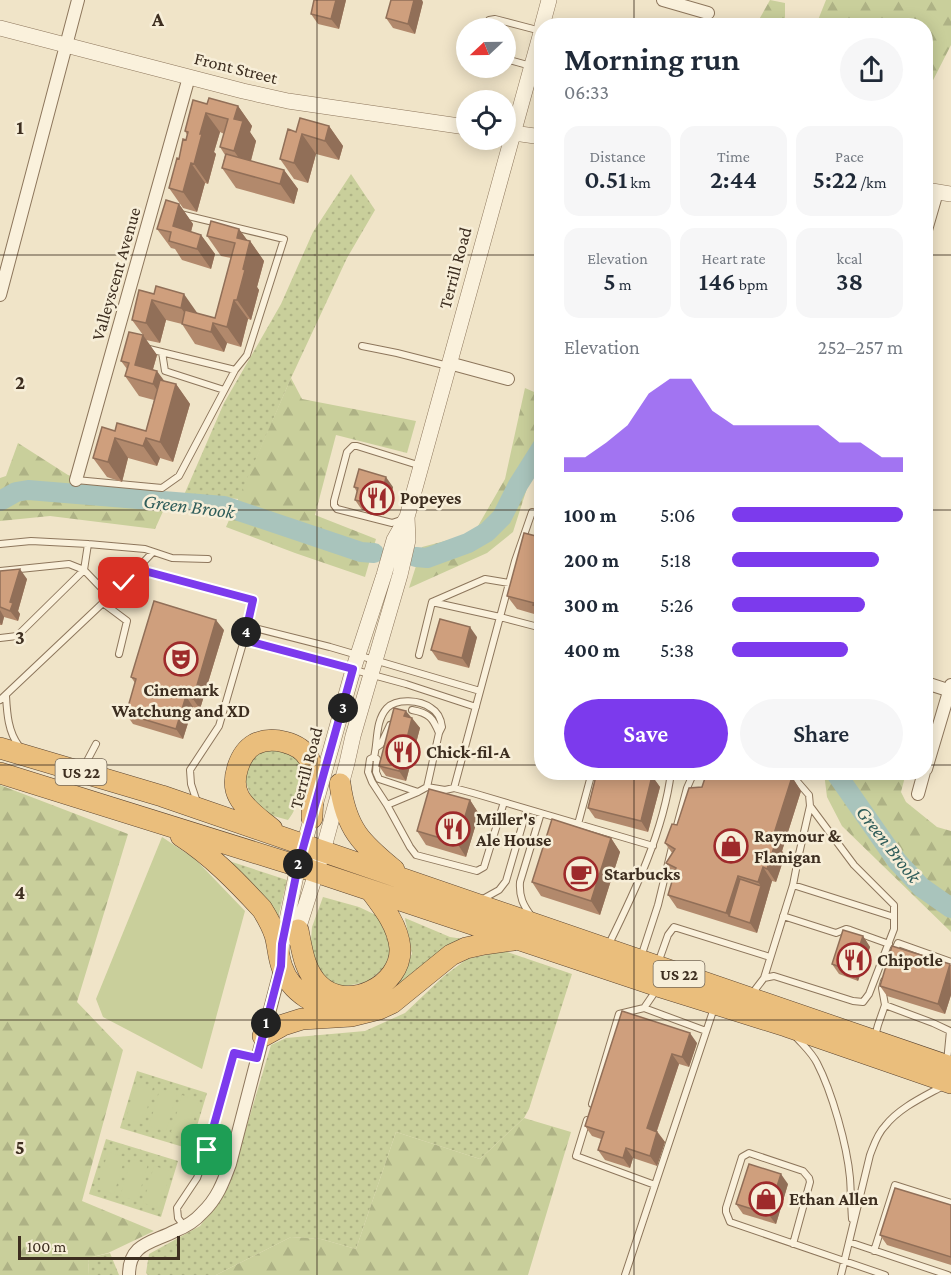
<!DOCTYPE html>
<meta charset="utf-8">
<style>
body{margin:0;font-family:"Crimson Pro",serif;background:#f6f6f7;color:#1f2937;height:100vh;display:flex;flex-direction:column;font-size:22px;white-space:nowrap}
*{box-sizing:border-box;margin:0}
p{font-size:20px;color:#747a83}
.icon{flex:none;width:33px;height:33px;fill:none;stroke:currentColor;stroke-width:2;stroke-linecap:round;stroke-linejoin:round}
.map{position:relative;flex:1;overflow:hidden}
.details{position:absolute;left:534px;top:18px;width:399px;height:762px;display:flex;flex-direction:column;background:#fff;border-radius:24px;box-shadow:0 3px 15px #0003}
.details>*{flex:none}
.needle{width:39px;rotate:248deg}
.tools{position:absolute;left:456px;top:18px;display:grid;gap:12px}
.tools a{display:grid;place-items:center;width:60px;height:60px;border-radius:50%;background:#fff;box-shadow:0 3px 15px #0003;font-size:30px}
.scale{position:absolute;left:18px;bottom:15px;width:162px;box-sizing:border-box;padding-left:6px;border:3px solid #3d2e20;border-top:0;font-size:16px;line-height:21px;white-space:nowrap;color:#3d2e20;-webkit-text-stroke:4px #f7eed8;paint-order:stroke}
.pin{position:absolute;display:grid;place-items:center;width:51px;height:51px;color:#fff;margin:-26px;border-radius:12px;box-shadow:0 3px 9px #0006}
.km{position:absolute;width:30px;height:30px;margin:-15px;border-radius:50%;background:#222;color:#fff;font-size:16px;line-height:30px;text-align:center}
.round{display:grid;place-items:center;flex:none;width:63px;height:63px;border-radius:32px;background:#f6f6f7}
.overview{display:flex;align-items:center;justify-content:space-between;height:102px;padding:0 30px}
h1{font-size:33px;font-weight:600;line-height:45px}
.figures{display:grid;grid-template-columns:repeat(3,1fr);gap:9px;height:102px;padding:6px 30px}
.figures div{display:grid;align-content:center;border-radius:15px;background:#f6f6f7;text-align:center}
.figures b{font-size:26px;font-weight:600}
.figures small{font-size:16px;font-weight:400}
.figures p{font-size:16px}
.chart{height:168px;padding:12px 30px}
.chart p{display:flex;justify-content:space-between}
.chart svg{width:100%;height:108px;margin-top:6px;fill:#7c3aed;opacity:.7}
.button{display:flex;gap:12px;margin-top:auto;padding:12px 30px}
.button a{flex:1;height:69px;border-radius:36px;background:#7c3aed;color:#fff;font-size:24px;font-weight:600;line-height:69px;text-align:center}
.button a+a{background:#f6f6f7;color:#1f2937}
ul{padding:0 30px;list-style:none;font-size:20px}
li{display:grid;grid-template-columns:96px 72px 1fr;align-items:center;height:45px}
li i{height:15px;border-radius:8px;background:#7c3aed}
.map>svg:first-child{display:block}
.grass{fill:url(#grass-dots)}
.forest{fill:url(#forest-firs)}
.garden{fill:#c9cf9b}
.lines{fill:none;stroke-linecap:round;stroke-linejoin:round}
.river{stroke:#a9c4bc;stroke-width:20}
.service-casing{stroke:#8d765c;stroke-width:8}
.minor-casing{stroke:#8d765c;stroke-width:14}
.tertiary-casing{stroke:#8d765c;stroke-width:16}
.trunk-casing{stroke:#5b4430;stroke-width:22}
.service{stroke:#faf1dc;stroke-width:6}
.minor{stroke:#faf1dc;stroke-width:12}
.tertiary{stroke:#faf1dc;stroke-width:15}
.trunk{stroke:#eabe7c;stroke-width:21}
.wall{fill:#b2896c}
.shaded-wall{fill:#916f58}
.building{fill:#cf9f7d;stroke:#916f58;stroke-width:1.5}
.route-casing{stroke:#fff;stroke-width:12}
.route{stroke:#7c3aed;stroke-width:8}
.grid{fill:none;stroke:#3d2e20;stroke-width:1.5;stroke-opacity:0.55}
.labels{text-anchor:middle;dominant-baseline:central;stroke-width:5;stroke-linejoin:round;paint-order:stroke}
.shield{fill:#f7eed8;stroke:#756857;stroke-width:1.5}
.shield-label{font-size:16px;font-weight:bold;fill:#3d2e20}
.street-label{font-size:18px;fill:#3d2e20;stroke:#f7eed8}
.poi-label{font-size:18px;font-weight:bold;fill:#3d2e20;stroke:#f7eed8;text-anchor:start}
.water-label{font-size:20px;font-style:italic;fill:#2f5d5a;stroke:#f7eed8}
.grid-label{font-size:20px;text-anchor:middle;font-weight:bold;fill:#3d2e20;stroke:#f7eed8;stroke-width:5;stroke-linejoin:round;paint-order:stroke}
</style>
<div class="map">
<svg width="951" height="1275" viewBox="0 0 951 1275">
<defs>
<pattern id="grass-dots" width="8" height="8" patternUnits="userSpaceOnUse" patternTransform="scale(1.5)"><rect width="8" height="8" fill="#c9cf9b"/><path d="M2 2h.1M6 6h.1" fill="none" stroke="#aeb285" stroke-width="1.8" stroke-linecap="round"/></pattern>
<pattern id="forest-firs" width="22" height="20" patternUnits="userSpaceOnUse" patternTransform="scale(1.5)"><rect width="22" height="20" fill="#c9cf9b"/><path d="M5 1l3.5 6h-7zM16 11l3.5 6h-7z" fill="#aeb285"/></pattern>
</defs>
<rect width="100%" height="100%" fill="#f0e4c8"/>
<path class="grass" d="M351 174 375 210 347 258 291 378 239 499 184 495 224 403 281 304 313 232Z
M257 751H290L302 762C300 782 301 805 288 820L256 811 242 771Z
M220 858 287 880 277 922Z
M323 897 359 907 378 916 389 928 392 948 385 967 367 982 340 987 325 979 310 953 312 927Z
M405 918 450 937 470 940 415 974 378 999 398 978 412 954Z
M504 951 572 974 529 1109 524 1118 480 1159 396 1132 356 1249 321 1239 291 1237 216 1275H148L146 1273 149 1254 200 1226 229 1186 271 1045 286 1038 365 1031 405 1013 444 976 467 959Z
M137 1071 207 1093 190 1149 120 1128Z
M106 1139 178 1161 161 1217 89 1194Z
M110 1253 119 1275H89L88 1258Z"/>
<path class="forest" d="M770 0 785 3V25H756Z
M826 0H951V45L926 94V26L816 25Z
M291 378 302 399 416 421 407 453 336 435 315 515 376 539 365 577 295 553 226 527Z
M525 388 541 395V470L536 471 528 485 513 532 487 553 409 588 422 547 464 536 478 526 505 479Z
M18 443 68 475 118 489 170 496 155 529 50 516 0 521V478L6 476Z
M824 773H906L901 792 906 802 937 827 951 831V932L842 826 827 797Z
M0 785 128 834 77 1002 123 1050 82 1201 154 1231 108 1253 88 1258 89 1275H0Z
M524 1118 571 1132 528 1275H216L291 1237 321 1239 356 1249 396 1132 480 1159Z"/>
<path class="garden" d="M162 837 195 859 245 911 202 1069 103 1017 96 999Z
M136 1082 153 1087 143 1124 126 1119Z
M160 1089 177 1094 166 1131 149 1126Z
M182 1095 199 1101 189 1137 171 1132Z
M108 1152 125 1157 114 1194 97 1189Z
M131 1159 148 1164 137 1201 120 1196Z
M154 1166 171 1171 160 1208 143 1203Z"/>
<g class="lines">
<path class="river" d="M0 501 16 492 28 490 224 506 361 552 374 553
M416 557 427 558 468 543 487 532 502 517 518 485 542 447
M835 772 897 861 921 887 951 908"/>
<defs>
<path id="service" d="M485 28 489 20 495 19 541 31
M506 59 531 66
M362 346 397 353 448 366
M145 348 235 370 247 355 284 239 180 214
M162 352 165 371 224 390
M76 480 162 488 179 476 235 370
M401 520 392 523 337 509 334 505V501L347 452 353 446H357L421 466
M0 544 31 541 88 544 145 549 172 558 208 559
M137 569 253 600 244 640 219 726 190 770 191 784 197 802
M0 571 69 564 84 570 109 596
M432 602 500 617 515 561 532 512 542 514
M103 603 127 621 119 654
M247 626 330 647 480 691
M0 638 17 636 84 570 88 544
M244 640 406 684 476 707
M419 655 432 602 485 579 509 583
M6 696C7 713 8 732 19 746
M0 700 124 583 153 552
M412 710C429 713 433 718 439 733
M377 747 381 744 390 725
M374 757 377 759 376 772 379 779 418 792
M78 766 87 761 96 744
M789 772 809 795 810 806
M454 788 500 617 542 628
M504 802 484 867 477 871 416 855 410 847 387 805 372 782 368 772 370 759 374 757C378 742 375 721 387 708 397 698 420 700 431 708 438 712 441 719 442 727L439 733 427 787 445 790 454 788 473 793 653 846
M387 805 418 792 427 787
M578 824 592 772
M675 833 687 788 694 772
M793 885 799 854 810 806 854 865 894 905V917
M481 900 499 890 506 881 527 809
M783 916 836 933 846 929 850 930 889 944
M532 917C523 905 519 897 520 882L541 813
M608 946C634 893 664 831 671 772
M893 954 898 943 951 962
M641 957 658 905 673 843
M658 963 668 935 674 927 770 957
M884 981 882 988 885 1005
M751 995 764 978 774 976 853 1001 863 1002 869 994 894 929V917L793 885 764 978
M644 1008 657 989
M875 1036 878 1025 885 1005 933 1023 950 1031 947 1062
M797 1038C804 1046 812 1053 817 1063 832 1092 847 1145 850 1178 851 1192 851 1206 852 1219
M592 1104 619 1014 644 1008 706 1031
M587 1120 576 1156 655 1185
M184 1226 178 1218 177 1208 197 1178 207 1151 234 1053 257 1058
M849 1242 948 1275
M793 1244 810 1182 809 1178 803 1171 749 1153 742 1157 726 1208V1212L730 1222 885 1275
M874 1251 895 1185 951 1203
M625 1275 714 1008
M841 1275 870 1155C874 1145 877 1134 885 1126 899 1108 923 1097 943 1086"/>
<path id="minor" d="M663 0 708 13
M926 230 937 192
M0 295 78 0
M449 363 508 379
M76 480 189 77
M926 683 951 691
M926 769 951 685
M918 794 924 772
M129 1275C129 1243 152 1243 175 1231 185 1227 195 1221 202 1213 217 1199 223 1183 230 1164L281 967"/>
<path id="tertiary" d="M542 26 549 0
M0 28 243 91 288 101 466 127
M506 132 542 137
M926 190 951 194
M295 939 323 851 347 763 353 736 400 575 408 540 407 517
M282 951V944L298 866 353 670 384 575 394 540 407 517 542 29"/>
<path id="trunk" d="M0 748 162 796 951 1067
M0 773 298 866 658 986 786 1026 951 1083
M340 784C346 829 361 843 394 870
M272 829C260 819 246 810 239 797 230 781 239 753 255 744 272 736 300 742 309 759 317 775 312 801 312 818
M181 836C212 856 237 882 262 909 267 917 272 926 275 935 278 945 278 956 282 967 291 994 317 1005 342 1013
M298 930C302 950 304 970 319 985 347 1013 402 986 400 948 398 926 384 908 371 891
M263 1036 283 1025 302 1019 351 1016 379 1009 392 1003 451 955 466 948 484 944 513 940"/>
</defs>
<use href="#service" class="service-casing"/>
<use href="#minor" class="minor-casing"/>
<use href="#tertiary" class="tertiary-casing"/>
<use href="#trunk" class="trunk-casing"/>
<use href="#service" class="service"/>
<use href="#minor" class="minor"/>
<use href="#tertiary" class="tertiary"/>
<use href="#trunk" class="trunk"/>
</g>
<path class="wall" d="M346 0 339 29 318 24 311 14Z
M423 2 415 34 393 28 386 18Z
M207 104 238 106 252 126 250 132 256 141 251 161 284 170 298 189 294 204 236 188 222 168 225 155 220 147 224 134 220 132 214 152 216 154 208 184 205 183 197 212 183 208 169 188 186 140 187 135 185 131Z
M329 126 343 146 339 160 316 154 308 183 294 179 280 159 296 132Z
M179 204 193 224 191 232 201 235 215 254 211 269 182 260 175 249 171 248 157 229Z
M239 229 247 240 250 241 264 261 257 287 259 290 251 320 248 319 241 347 227 343 224 352 195 344 182 324 166 320 160 343 146 340 157 355 153 369 164 381 176 384 190 404 173 462 160 458 157 466 128 458 122 482 107 477 93 458 115 431H146L154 400 139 396 125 376 127 369 121 361 143 335 132 320 139 290 198 314 215 318 231 258 221 256 207 236Z
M354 487H393L389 505 387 504 384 515 362 510 355 500 357 492Z
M542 528V617L541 616 517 609 507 596 536 536Z
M0 571 27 579 18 611 20 614 18 621 4 617 2 625H0Z
M224 630 200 709 193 707 183 739 133 724 126 714 135 683 131 677Z
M477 637 469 668 438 660 431 650Z
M411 718H412L420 728 406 781 386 776 379 766Z
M597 772H643L642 773 652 776 660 787 648 832 595 818 588 808Z
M792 777 801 791 782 851 785 855 776 882 772 881 757 933 677 908 668 895 674 875 666 863 672 853 665 843 677 825Z
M470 800 479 814 466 857 426 845 417 831Z
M611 838 620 852 600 915 541 896 532 882Z
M863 936 870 947 858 981 839 974 832 964Z
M951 965V995L945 1014 887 996 880 986Z
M622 1011 697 1043 689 1067 679 1064 657 1131 665 1142 657 1166 633 1158 630 1168 605 1160 598 1150 601 1139 592 1136 585 1126Z
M788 1184 776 1224 743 1214 736 1204Z
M951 1205V1265L887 1245 880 1235Z"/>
<path class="shaded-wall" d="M336 0H346L339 29 331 19Z
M414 0H422L423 2 415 34 408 24Z
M238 106 252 126 250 132 256 141 248 171 234 151V119Z
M206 113 220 132 214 152 216 154 208 184 194 164 200 134Z
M329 126 343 146 339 160 325 141Z
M302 134 316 154 308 183 294 163Z
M191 163 205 183 197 212 183 192Z
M284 170 298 189 294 204 280 184Z
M179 204 193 224 187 246 173 226Z
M239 229 250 244V241L264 261 257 287 259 290 251 320 237 300 243 269 237 238Z
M201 235 215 254 211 269 197 249Z
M184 294 198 314 195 327 181 308Z
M152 300 166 320 160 343 146 323Z
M234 300 248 319 241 347 227 327Z
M213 323 227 343 224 352 211 332Z
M143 335 157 355 149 383 135 365Z
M157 371 171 390 167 404 153 384Z
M176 384 190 404 173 462 160 442Z
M115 438 128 458 122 482 108 462Z
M146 438 160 458 157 466 143 446Z
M386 477 393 487 389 505 382 495Z
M380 494 387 504 384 515 377 505Z
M20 569 27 579 18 611 20 614 18 621 10 611V602Z
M0 610 4 617 2 625 0 623Z
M216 620 224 630 200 709 193 699Z
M470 627 477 637 469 668 462 658Z
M186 696 193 707 183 739 176 729Z
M406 711 420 728 406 781 399 771 404 716Z
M652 776 660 787 648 832 641 821Z
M792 777 801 791 782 851 785 855 776 882 767 869 772 840Z
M470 800 479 814 466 857 457 843Z
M611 838 620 852 600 915 591 901Z
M763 867 772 881 757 933 750 923 761 886 758 882Z
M738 876 747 889 729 916 726 913Z
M863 936 870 947 858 981 851 971Z
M950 964 951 995 945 1014 938 1004Z
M690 1033 697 1043 689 1067 682 1057Z
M672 1054 679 1064 654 1139 647 1128Z
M657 1132 665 1142 657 1166 650 1156Z
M626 1148 633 1158 630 1168 623 1158Z
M781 1174 788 1184 776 1224 768 1214Z"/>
<path class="building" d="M314 0H336L331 19 311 14Z
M391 0H414L408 24 386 18Z
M209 98 238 106 234 119 243 121 234 151 220 147 228 119 206 113 200 134H202L194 164 191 163 183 192 169 188 177 158 179 159 183 139 186 140 188 132 185 131 193 100 207 104Z
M300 118 329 126 325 141 302 134 294 163 280 159 288 129 296 132Z
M226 154 284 170 280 184 222 168Z
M166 200 179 204 173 226 201 235 197 249 169 241 171 232 157 229Z
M211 221 239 229 237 238 250 241 243 269 245 270 237 300H234L227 327 213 323 211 332 182 324 185 310 215 318 235 243 207 236Z
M156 286 184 294 181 308 152 300 146 323 132 320 139 290 154 294Z
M129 332 143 335 135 365 157 371 153 384 125 376 129 363 121 361Z
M160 380 176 384 160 442 146 438 143 446 115 438 108 462 93 458 102 427 115 431 117 423 146 431Z
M359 469 386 477 382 495 380 494 377 505 355 500 358 488 354 487Z
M538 527 542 528V608L533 605 534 603 507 596 524 533 536 536Z
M20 569 10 602 13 603 10 611 0 607V571Z
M154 601 216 620 193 699 186 696 176 729 126 714 136 679 131 677Z
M440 619 470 627 462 658 431 650Z
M394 708 406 711 404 716 412 718 399 771 379 766Z
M597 772H640L652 776 641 821 588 808Z
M707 772H777L792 777 772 840 776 841 767 869 763 867 758 882 738 876 726 913 668 895 676 868 666 863 675 849 665 843 672 824 677 825 689 788 702 787Z
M429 789 470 800 457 843 417 831Z
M552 819 611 838 591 901 532 882Z
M740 879 761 886 750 923 729 916Z
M843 930 863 936 851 971 832 964Z
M892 946 950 964 938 1004 880 986Z
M622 1011 690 1033 682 1057 672 1054 647 1128 657 1132 650 1156 626 1148 623 1158 598 1150 604 1132 585 1126Z
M749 1164 781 1174 768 1214 736 1204Z
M895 1188 951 1205V1257L880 1235Z"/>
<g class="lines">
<defs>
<path id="route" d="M124 583 137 569 253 600 244 640 353 669 298 866 282 944 281 966 257 1058 234 1053 207 1150"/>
</defs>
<use href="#route" class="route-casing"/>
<use href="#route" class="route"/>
</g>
<path class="grid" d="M317 0V1275M634 0V26M0 255H542M926 255H951M0 510H542M926 510H951M0 765H542M926 765H951M634 772V1275M0 1020H951"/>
<defs>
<symbol id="restaurant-ring" viewBox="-11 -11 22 22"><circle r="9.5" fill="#f7eed8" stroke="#9e2a2b" stroke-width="1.5"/><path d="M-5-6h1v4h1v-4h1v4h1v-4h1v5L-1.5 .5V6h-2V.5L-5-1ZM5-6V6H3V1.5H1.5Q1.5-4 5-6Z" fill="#9e2a2b"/></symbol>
<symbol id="theatre-ring" viewBox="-11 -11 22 22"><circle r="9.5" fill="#f7eed8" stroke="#9e2a2b" stroke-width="1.5"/><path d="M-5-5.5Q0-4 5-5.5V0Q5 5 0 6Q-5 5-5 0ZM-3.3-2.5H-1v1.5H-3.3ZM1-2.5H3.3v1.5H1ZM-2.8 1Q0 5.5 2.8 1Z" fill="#9e2a2b"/></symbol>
<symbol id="shop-ring" viewBox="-11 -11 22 22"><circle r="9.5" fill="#f7eed8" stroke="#9e2a2b" stroke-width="1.5"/><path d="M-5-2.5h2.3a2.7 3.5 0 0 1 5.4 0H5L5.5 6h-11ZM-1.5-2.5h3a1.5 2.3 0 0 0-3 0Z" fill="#9e2a2b"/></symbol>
<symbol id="cafe-ring" viewBox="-11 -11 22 22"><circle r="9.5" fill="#f7eed8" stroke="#9e2a2b" stroke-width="1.5"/><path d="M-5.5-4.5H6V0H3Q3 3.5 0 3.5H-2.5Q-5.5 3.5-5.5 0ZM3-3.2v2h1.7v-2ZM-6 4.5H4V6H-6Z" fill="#9e2a2b"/></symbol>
</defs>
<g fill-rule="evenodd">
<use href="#restaurant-ring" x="358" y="479" width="38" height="38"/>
<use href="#theatre-ring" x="162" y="640" width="38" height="38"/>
<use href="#restaurant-ring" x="384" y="733" width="38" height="38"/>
<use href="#restaurant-ring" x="434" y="810" width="38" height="38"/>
<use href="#shop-ring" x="712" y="827" width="38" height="38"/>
<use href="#cafe-ring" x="562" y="855" width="38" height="38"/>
<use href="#restaurant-ring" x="835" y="941" width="38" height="38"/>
<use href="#shop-ring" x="747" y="1180" width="38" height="38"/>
</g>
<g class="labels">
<g class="shield">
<rect x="55.5" y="759" width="51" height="26" rx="4.5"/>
<rect x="653.5" y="961" width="51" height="26" rx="4.5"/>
</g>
<g class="shield-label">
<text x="81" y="772">US 22</text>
<text x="679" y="974">US 22</text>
</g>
<g class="street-label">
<text transform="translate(236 68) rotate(14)">Front Street</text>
<text transform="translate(455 268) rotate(-75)">Terrill Road</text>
<text transform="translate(116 274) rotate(-74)">Valleyscent Avenue</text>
<text transform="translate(306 768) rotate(-75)">Terrill Road</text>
</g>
<g class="poi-label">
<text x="400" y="498">Popeyes</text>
<text x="181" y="690" text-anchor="middle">Cinemark<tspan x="181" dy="21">Watchung and XD</tspan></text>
<text x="426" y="752">Chick-fil-A</text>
<text x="476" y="819">Miller's<tspan x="476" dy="21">Ale House</tspan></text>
<text x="754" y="836">Raymour &amp;<tspan x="754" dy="21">Flanigan</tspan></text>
<text x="604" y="874">Starbucks</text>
<text x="877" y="960">Chipotle</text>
<text x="789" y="1199">Ethan Allen</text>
</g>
<g class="water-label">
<text transform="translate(189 506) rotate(7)">Green Brook</text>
<text transform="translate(889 844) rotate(52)">Green Brook</text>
</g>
</g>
<g class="grid-label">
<text x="158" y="26">A</text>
<text x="20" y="134">1</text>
<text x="20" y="389">2</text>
<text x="20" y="644">3</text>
<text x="20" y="899">4</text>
<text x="20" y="1154">5</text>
</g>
</svg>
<div class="tools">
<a><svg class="needle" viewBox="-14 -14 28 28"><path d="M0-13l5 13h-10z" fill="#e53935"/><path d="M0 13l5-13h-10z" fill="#747a83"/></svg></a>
<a><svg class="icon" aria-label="locate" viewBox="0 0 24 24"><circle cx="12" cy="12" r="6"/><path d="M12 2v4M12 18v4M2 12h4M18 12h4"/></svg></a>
</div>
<div class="scale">100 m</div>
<div class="pin" style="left:207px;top:1150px;background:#1e9e55"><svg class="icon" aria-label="arrive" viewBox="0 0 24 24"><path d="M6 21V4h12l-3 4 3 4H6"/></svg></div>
<div class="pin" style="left:124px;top:583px;background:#d93025"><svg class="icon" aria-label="check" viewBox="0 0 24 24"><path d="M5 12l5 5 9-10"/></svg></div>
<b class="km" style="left:266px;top:1023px">1</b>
<b class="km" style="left:298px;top:864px">2</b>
<b class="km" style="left:343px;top:708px">3</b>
<b class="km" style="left:246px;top:632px">4</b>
<section class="details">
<div class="overview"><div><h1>Morning run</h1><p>06:33</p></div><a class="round"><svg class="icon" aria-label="share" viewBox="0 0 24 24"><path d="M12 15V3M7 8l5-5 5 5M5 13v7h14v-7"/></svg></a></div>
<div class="figures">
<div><p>Distance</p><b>0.51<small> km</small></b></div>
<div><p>Time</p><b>2:44</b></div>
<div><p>Pace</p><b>5:22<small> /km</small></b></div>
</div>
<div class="figures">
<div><p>Elevation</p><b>5<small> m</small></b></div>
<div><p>Heart rate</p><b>146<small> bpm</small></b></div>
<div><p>kcal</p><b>38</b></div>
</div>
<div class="chart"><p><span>Elevation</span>252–257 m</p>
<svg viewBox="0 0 160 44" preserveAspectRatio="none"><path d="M0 44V38L10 38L20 32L30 25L40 12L50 6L60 6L70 19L80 25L90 25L100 25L110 25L120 25L130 32L140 32L150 38L160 38V44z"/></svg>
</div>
<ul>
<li><b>100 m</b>5:06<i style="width:100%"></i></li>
<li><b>200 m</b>5:18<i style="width:86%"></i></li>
<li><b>300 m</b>5:26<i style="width:78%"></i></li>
<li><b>400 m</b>5:38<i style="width:68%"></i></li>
</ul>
<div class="button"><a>Save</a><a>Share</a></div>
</section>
</div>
